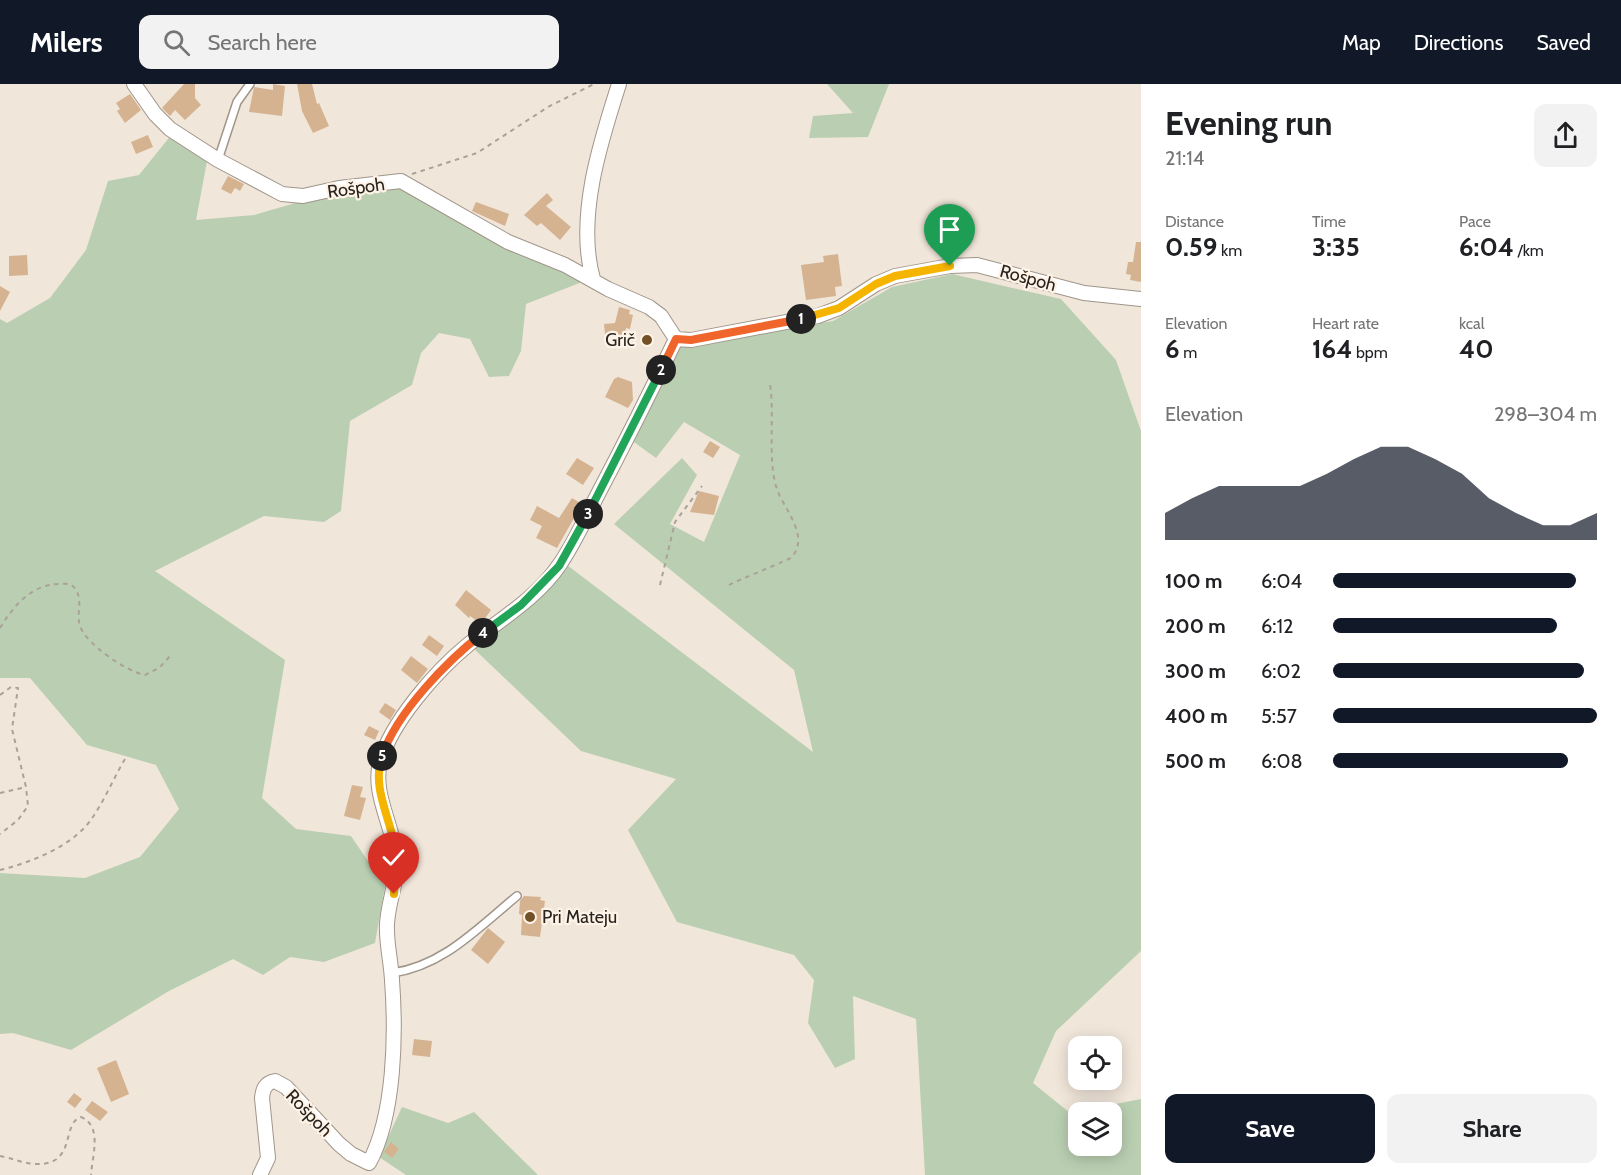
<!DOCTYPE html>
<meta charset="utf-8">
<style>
body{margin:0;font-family:Cabin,sans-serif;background:#f2f2f2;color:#202124;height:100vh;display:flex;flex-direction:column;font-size:22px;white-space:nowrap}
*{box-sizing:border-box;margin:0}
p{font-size:20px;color:#757577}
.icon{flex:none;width:33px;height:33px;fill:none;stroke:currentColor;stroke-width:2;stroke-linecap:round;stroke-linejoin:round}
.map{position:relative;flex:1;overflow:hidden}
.panel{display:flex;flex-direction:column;background:#fff;width:480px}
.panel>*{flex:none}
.tools{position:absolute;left:1068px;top:952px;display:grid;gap:12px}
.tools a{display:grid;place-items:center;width:54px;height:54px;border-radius:12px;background:#fff;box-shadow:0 3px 15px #0003;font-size:30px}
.pin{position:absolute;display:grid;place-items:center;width:51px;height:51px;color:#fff;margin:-62px -26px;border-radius:50% 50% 50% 0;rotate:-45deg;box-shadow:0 0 6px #0007}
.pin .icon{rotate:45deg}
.km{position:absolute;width:30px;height:30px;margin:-15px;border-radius:50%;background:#222;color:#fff;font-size:16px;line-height:30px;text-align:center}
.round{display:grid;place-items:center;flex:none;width:63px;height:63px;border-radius:12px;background:#f2f2f2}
.summary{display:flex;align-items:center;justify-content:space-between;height:102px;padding:0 24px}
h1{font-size:33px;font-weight:800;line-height:45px}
.stats{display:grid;grid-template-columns:repeat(3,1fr);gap:9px;height:102px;padding:6px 24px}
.stats div{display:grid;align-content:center}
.stats b{font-size:26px;font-weight:800}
.stats small{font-size:16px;font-weight:400}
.stats p{font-size:16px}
.chart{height:168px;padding:12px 24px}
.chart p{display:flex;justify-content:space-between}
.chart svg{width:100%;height:108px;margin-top:6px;fill:#111827;opacity:.7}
.primary-button{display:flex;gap:12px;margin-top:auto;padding:12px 24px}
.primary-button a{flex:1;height:69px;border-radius:12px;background:#111827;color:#fff;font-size:24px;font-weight:800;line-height:69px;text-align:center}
.primary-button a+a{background:#f2f2f2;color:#202124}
ul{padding:0 24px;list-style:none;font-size:20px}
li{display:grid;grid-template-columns:96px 72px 1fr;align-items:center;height:45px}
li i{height:15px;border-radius:8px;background:#111827}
header{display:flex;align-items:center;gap:36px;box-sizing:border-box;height:84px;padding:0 30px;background:#111827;color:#fff}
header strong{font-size:28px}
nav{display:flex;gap:33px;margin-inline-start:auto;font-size:21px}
.search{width:420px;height:54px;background:#f2f2f2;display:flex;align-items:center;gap:15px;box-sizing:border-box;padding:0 21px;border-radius:12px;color:#757577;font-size:22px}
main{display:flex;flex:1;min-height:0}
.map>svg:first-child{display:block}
.green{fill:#bacfb2;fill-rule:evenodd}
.building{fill:#d5b391}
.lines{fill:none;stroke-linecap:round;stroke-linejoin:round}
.lane-casing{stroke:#a0958a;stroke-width:10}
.street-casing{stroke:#a0958a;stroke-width:16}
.path{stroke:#aaa298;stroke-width:2;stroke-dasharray:4.5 4.5;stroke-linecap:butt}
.lane{stroke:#fff;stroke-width:7}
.street{stroke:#fff;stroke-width:14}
.split-1-casing{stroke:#fff;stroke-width:12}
.split-2-casing{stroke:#fff;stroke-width:12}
.split-3-casing{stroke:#fff;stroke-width:12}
.split-4-casing{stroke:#fff;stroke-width:12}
.split-5-casing{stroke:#fff;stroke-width:12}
.split-6-casing{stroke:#fff;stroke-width:12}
.split-1{stroke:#f5b400;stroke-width:8}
.split-2{stroke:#f0652b;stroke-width:8}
.split-3{stroke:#22a559;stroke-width:8}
.split-4{stroke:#22a559;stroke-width:8}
.split-5{stroke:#f0652b;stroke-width:8}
.split-6{stroke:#f5b400;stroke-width:8}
.poi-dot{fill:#725127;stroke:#fff3e7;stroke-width:2}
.labels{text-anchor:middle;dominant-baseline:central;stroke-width:4.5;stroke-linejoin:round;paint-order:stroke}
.street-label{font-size:18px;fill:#27231e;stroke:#fff3e7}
.poi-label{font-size:18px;fill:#27231e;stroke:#fff3e7;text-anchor:end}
</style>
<header>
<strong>Milers</strong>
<div class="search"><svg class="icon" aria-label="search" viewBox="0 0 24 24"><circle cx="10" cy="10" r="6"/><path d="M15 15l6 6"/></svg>Search here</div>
<nav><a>Map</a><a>Directions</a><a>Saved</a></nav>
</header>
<main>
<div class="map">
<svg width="1141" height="1091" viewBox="0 0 1141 1091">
<rect width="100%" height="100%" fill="#f1e6da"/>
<path class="green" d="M827 0H889L868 53 809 54 813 32 853 29Z
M172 50 208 72 196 136 254 131 340 106 384 102 415 108 542 173 582 198 526 220 521 267 509 292 489 293 470 255 439 249 421 269 412 301 350 337 341 427 324 438 264 432 155 487 285 576 262 714 296 745 351 752 385 802 375 859 324 878 290 873 263 891 233 875 169 907 71 966 13 949 0 950V789L85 794 140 773 179 725 156 681 87 661 30 594H0V235L7 239 50 214 86 166 108 97 139 91Z
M952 190 1061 215 1116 276 1141 347V867L1056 947 1033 999 1070 1029 1141 1015V1091H925L916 935 853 912 855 975 835 984 808 939 814 896 794 871 677 838 628 746 676 695 581 667 472 563 567 481 813 668 794 586 614 440 682 374 697 391 670 440 704 458 740 371 684 338 656 374 631 356 680 263 833 237 892 203ZM1078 1029H1112V1062H1078Z
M402 1023 448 1039 474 1028 538 1091H406L379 1073Z"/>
<path class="building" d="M184 0H195V14L201 21 185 36 175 26 170 32 162 24Z
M273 0 285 2 282 32 249 28 254 3 273 6Z
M297 0H312L317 20 319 19 329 42 313 49 302 27Z
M130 10 141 26 125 39 117 27 120 25 116 19Z
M148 51 153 63 136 70 131 58Z
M228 92 244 100 240 107 235 104 231 110 221 105Z
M547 109 553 116 546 122 571 143 560 156 541 139 537 142 524 131Z
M476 118 509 130 505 142 472 127Z
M1136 158H1141V198L1130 196 1131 191 1126 190 1128 178H1133Z
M838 170 842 202 835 203 836 212 806 216 801 181 824 178 823 172Z
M27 171 28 191 9 192V172Z
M0 202 10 208 0 227Z
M619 223 630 226 629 230 633 231 630 245 626 244 625 251 605 250 604 240 615 239Z
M618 293 632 298 633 316 628 324 605 313 614 295Z
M710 357 720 363 713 374 703 368Z
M577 374 594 384 583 401 566 390Z
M699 407 719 412 714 431 690 428Z
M572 414 582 420 557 464 536 454 542 442 530 436 537 422 559 434Z
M466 506 491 526 481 540 470 532 469 534 455 521Z
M429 551 444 562 437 572 422 561Z
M411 572 428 585 417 599 401 586Z
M385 619 396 626 390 636 379 628Z
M369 642 379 647 375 656 364 651Z
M352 701 363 703 360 713 366 714 360 736 344 732Z
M524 812 541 813 540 816 545 817 540 853 521 851 522 831 519 830 520 817Z
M488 844 505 858 488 880 471 866Z
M414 955 432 957 430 973 412 971Z
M116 976 129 1010 111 1018 97 984Z
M74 1009 82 1015 75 1024 67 1018Z
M92 1017 108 1028 100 1037 85 1026Z
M391 1058 399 1065 392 1074 384 1068Z"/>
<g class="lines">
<defs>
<path id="lane" d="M218 76 237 18 250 0
M392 889C443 882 478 844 517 812"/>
<path id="street" d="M134 0 155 30 170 45 218 76 282 110 303 112 339 104 401 97 508 158 565 181 608 205 649 223 661 232 676 255
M593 195C576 134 600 59 619 0
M676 255 691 256 818 232 839 224 876 200 895 192 950 182 977 181 1084 209 1141 215
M260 1091 268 1074 262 1014C263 1005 265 999 275 997L286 1003 339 1060 351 1070 369 1079C395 1031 396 950 392 896 391 877 386 858 387 840 388 818 398 797 396 775 394 743 372 710 380 679 390 639 437 586 469 560 500 536 538 513 560 480 575 458 586 433 598 410 625 359 651 307 676 255"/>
</defs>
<use href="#lane" class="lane-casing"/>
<use href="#street" class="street-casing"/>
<path class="path" d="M412 90 477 69 548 23 594 0
M660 501 675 438 702 402
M729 501C738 496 789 476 792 473 810 451 784 426 777 405 767 376 775 333 770 300
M0 544C14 521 32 500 60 500 67 499 73 500 76 506 83 517 76 531 80 542 86 560 127 588 145 591L159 584 171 571
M0 611 11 603 18 604 12 645 26 703 28 722 18 736 0 750
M0 709 26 703
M0 786C30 779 72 762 90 737 104 718 113 695 125 675
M0 1072C12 1074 24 1080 37 1080 77 1081 61 1039 81 1033 103 1042 92 1073 91 1091"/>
<use href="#lane" class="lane"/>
<use href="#street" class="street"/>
</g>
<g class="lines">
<defs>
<path id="split-1" d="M801 235 839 224 876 200 895 192 950 182"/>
<path id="split-2" d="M661 286 676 255 691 256 801 235"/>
<path id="split-3" d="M588 430 661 286"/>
<path id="split-4" d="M483 549 521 521 559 482 588 430"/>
<path id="split-5" d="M382 672C397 628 447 577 483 549"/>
<path id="split-6" d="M382 672C372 702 388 729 394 759 398 776 395 793 394 810"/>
</defs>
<use href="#split-1" class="split-1-casing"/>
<use href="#split-2" class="split-2-casing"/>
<use href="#split-3" class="split-3-casing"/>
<use href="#split-4" class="split-4-casing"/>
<use href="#split-5" class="split-5-casing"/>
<use href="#split-6" class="split-6-casing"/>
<use href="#split-1" class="split-1"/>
<use href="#split-2" class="split-2"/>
<use href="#split-3" class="split-3"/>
<use href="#split-4" class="split-4"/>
<use href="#split-5" class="split-5"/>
<use href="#split-6" class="split-6"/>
</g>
<g class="poi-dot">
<circle cx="647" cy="256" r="6"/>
<circle cx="530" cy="833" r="6"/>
</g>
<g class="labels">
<g class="street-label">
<text transform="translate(356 104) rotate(-8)">Rošpoh</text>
<text transform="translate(1028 194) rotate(15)">Rošpoh</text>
<text transform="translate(309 1029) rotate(46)">Rošpoh</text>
</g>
<g class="poi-label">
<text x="635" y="256">Grič</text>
<text x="542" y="833" text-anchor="start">Pri Mateju</text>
</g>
</g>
</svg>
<div class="tools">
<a><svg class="icon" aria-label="locate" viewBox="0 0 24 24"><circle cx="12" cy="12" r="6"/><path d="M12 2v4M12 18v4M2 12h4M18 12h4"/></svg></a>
<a><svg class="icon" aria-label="layers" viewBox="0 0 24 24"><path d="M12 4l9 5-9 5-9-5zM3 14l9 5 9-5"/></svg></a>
</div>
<div class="pin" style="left:950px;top:182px;background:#1e9e55"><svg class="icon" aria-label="arrive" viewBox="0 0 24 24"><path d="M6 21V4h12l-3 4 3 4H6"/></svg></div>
<div class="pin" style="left:394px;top:810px;background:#d93025"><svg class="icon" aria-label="check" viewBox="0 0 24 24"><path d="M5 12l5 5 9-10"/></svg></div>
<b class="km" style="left:801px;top:235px">1</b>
<b class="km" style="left:661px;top:286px">2</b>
<b class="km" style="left:588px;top:430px">3</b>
<b class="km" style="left:483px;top:549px">4</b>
<b class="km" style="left:382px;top:672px">5</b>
</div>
<section class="panel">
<div class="summary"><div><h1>Evening run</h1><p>21:14</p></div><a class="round"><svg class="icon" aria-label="share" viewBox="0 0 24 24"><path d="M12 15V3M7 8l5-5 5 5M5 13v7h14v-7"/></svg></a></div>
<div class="stats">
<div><p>Distance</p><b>0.59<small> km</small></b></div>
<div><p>Time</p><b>3:35</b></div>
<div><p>Pace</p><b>6:04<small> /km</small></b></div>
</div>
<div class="stats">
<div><p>Elevation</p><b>6<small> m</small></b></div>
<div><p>Heart rate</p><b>164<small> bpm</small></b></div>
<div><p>kcal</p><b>40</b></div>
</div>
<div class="chart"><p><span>Elevation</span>298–304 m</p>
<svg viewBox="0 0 160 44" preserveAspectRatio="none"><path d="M0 44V33L10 27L20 22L30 22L40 22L50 22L60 17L70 11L80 6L90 6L100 11L110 17L120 27L130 33L140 38L150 38L160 33V44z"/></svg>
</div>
<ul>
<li><b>100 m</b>6:04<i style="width:92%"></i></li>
<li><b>200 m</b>6:12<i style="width:85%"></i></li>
<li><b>300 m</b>6:02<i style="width:95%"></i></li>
<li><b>400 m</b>5:57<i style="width:100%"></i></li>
<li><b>500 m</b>6:08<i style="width:89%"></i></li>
</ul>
<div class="primary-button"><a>Save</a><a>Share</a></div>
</section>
</main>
